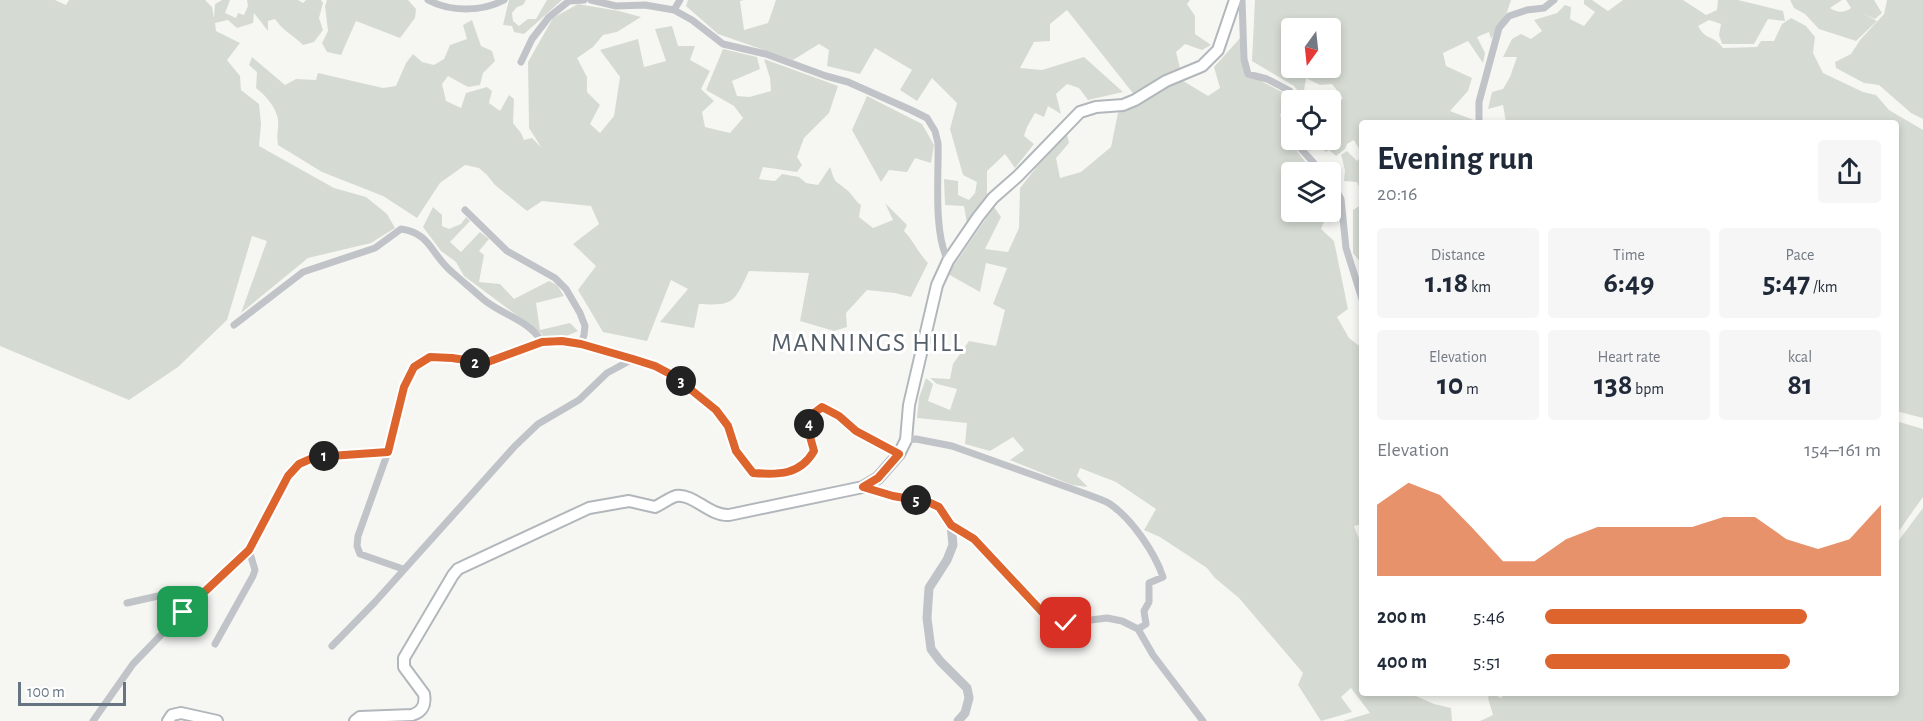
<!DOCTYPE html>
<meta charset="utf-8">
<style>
body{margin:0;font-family:"Alegreya Sans",sans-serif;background:#f6f6f7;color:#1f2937;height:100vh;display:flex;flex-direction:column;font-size:22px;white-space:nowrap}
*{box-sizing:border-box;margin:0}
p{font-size:20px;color:#747a83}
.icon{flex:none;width:33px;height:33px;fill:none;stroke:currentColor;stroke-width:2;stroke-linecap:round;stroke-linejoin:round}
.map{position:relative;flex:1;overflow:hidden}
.panel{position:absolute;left:1359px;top:120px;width:540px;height:576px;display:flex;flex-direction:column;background:#fff;border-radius:6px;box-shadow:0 3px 9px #0003}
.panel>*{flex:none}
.needle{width:39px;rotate:195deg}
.controls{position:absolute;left:1281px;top:18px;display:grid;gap:12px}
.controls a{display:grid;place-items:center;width:60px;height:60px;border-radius:6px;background:#fff;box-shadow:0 3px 9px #0003;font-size:30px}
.scale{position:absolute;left:18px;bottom:15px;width:108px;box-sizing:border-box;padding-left:6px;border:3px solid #677483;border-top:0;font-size:16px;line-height:21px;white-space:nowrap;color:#677483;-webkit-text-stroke:4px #fff;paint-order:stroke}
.pin{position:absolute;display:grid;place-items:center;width:51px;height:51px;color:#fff;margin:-26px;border-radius:12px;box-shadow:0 3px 9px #0006}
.km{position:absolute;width:30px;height:30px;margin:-15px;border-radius:50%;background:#222;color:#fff;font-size:16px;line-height:30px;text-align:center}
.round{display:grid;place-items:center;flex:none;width:63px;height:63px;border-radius:6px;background:#f6f6f7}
.head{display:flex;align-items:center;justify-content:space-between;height:102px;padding:0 18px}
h1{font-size:33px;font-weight:700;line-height:45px}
.stats{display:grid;grid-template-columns:repeat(3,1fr);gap:9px;height:102px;padding:6px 18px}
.stats div{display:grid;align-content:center;border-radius:6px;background:#f6f6f7;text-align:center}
.stats b{font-size:30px;font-weight:700}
.stats small{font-size:16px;font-weight:400}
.stats p{font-size:16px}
.chart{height:168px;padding:12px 18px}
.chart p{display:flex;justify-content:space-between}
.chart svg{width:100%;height:108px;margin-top:6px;fill:#dd652d;opacity:.7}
ul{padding:0 18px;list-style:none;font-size:20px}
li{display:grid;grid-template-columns:96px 72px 1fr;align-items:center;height:45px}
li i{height:15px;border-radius:8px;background:#dd652d}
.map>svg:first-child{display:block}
.green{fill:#d5dbd3;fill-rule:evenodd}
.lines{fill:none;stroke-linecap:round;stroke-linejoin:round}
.secondary-casing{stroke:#b2b7bc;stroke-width:14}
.minor{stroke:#c0c3c7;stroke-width:7}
.tertiary{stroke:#c0c3c7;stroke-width:9}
.secondary{stroke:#fff;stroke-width:10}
.route-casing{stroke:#fff;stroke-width:12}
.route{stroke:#dd652d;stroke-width:8}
.labels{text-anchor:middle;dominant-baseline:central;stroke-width:6;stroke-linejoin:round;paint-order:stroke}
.quarter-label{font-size:26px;letter-spacing:1.5px;fill:#545e69;stroke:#fff}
</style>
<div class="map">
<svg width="1923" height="721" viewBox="0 0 1923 721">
<rect width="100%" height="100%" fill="#f6f7f3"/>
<path class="green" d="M0 0H55L66 5 69 0H205L212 7 214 18 215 4 222 0H230L225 13 236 18 238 13 244 15 248 6 247 0H298L303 3 306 0H321L323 3 319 18 323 30 314 42 303 45C293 35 282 30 275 19L268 21V31L254 13 253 23 237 28 228 20 215 23 216 31 240 43 227 60 240 76 241 90 259 104 261 124 259 146 334 188 366 197 387 214 395 228 371 243 308 258 241 313 267 241 252 236 227 320 178 367 129 400 0 346Z
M327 0H408L416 9 415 18 400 38 356 21 341 55 327 52 322 43 328 31 325 6Z
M509 0H526L523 5 517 7 512 13 513 21 519 26 528 19H536L547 0H562L524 34 514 32 512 26 503 25Z
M688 0H744L740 1 744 30 768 23 776 0H1190L1187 4 1195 16V34L1211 45 1202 50 1185 44 1176 52 1181 72 1136 97 1067 10 1050 24V41L1034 42 1020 68 1042 70 1084 57 1123 92 1088 100 1079 88 1067 84 1056 94 1061 114 1048 106 1044 117 1035 113 1027 127 1024 136 1034 144 1015 168 1005 154 987 171V199L967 224 964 206 945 205 944 179 958 181V195L969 200 975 193 977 182 963 175 950 129 957 103 932 78 917 101 900 90 912 70 875 48 860 74 827 66 829 50 819 44 793 60 718 34 686 6Z
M1255 0H1511L1507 12 1491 39 1489 32 1477 37 1485 53 1483 63 1468 41 1443 53 1446 66 1472 78 1468 91 1450 111 1474 120 1475 123H1362V154L1354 140 1347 144 1345 149 1336 156 1329 150 1326 152 1317 145 1310 151 1302 140H1330L1331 112 1343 98 1332 84 1320 85 1306 78 1303 97 1294 86 1252 61ZM1292 28H1330V68H1292Z
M1584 0H1592L1608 11 1623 0H1683L1706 15 1717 10 1718 0H1738L1783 11 1785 21 1768 19 1754 44H1722L1719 35 1721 24 1709 20 1698 26C1706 41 1714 35 1723 48L1757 47 1761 41H1774L1782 24 1791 18 1806 26 1815 37 1813 53 1823 73 1863 92 1876 95 1889 110 1923 130V418L1896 411V123H1506L1503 105 1488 109 1492 92 1503 89 1510 77 1517 57H1503L1512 39 1521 34 1531 39 1542 31 1534 20 1557 13 1565 5 1571 7 1570 19 1584 26 1595 12 1584 4Z
M1790 0H1842L1830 8C1838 13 1844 13 1851 8L1846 0H1874L1882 13 1875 19 1864 14 1877 21 1856 41 1819 29 1805 14 1794 8Z
M1887 0H1923V119L1911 113 1879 85 1864 83 1836 68 1835 62 1851 54 1860 40 1884 14Z
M578 4 619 11 641 17 617 32 603 35 593 47 577 58 587 77V92L600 105 590 124 600 133 614 116 620 77 600 50 638 39 644 67 666 61 655 29 672 26 678 46H695L690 60 710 71 701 89 714 101 702 112 705 127 730 133 743 118 734 106 706 90 723 49 757 57 760 69 732 81 737 96 749 97 771 91 770 78 764 59 838 86 829 113 804 138 797 157 802 165 797 172 763 167 759 179 775 181 782 174 799 177 806 183 818 185 830 167C836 185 834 179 847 190 853 195 855 201 861 205L859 217 873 228 893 220 885 203 907 225 904 231C914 241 918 253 928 263L911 297 895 293 867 290 846 313 847 327 834 331 800 321 809 273 749 271C734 302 735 306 699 304L694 328 660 322 688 289 671 280 647 341 603 332 578 290 596 266 573 244 599 224 591 206 542 201 527 211 495 185 487 175 479 168 465 165 440 183 417 218 383 196 322 172 278 145C276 134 279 128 278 120 277 108 265 95 256 88L257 72 249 65 252 57 285 85 296 79 316 80 318 73 383 88 396 86 406 63 413 54 422 62 434 65 444 59 450 45 467 39 463 25 472 20 481 46 492 51 495 61 483 73 480 85 468 87 448 76 442 84 446 101 461 108 466 93 487 87 492 91 489 103 500 111 509 95 514 99 513 123 521 133 524 140 532 138 541 147 529 128 528 62 553 18Z
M1241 37 1248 74 1282 92 1286 104 1280 115C1287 137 1298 157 1316 172H1292V212H1328L1321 229 1334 241 1348 309 1337 317 1349 338 1362 348V524L1354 526 1359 539 1362 538V693H1409L1434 704 1451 708 1452 721H1343L1370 713 1351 688 1341 697 1352 712 1321 721 1298 685 1303 673 1239 598 1215 578 1207 568 1160 537 1144 530 1156 509 1116 482 1080 468 1077 476 1088 487 1072 485 1010 460 1024 450 1013 437 990 451 965 444 967 423 917 418 919 398 926 378 933 384 928 401 950 410 957 389 937 384 930 378 950 379 953 364 969 341 996 346 1005 310 993 304 1007 268 986 263 980 292 948 274 994 207 1001 217 985 249 1008 252 1019 228 1020 188 1066 130 1069 143 1056 158 1060 178 1081 172 1111 147 1118 113 1172 81 1180 79 1208 96 1220 88 1214 67Z
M867 96 922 124 934 145 931 163 915 158 907 172 889 170 881 182 852 130Z
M1347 151 1357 161 1362 155V264L1353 253V210L1361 205V192L1357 182 1344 181 1345 170 1341 155Z
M433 207 442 215V226L449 229 461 224 466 217 470 221 450 242 461 252 480 232 489 239 479 251 484 255 479 282 500 284 514 299 549 281 557 285 564 296 536 303 540 330 570 323 578 331 562 338 544 339 542 334 464 276 456 262 441 251 423 227Z
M1896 421 1923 429V497L1896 535Z
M1923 508V721H1480L1493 715 1488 698 1490 693 1501 698 1506 693H1896V544Z"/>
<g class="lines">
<defs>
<path id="secondary" d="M168 721 172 715 181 713 217 721
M355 721 360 717 412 715C422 712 426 705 424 694L404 667V658L453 575 458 569 589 508 629 501 655 507C662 504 669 498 676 496 693 493 709 516 729 515L863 487 878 478 899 454 906 440 909 405 937 285 948 261 978 217 993 198 1018 176 1080 112 1096 107 1123 105 1135 100 1166 81 1202 66 1218 50 1235 0"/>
</defs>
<use href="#secondary" class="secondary-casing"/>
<path class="minor" d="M428 0C450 12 482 12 504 0
M591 0 616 6 645 5 674 10 692 20 723 44 766 54 826 76 848 82 911 110 927 118 935 131 938 143C939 177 933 231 948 261
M1242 0 1244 59 1248 74 1267 79 1290 91 1291 120 1286 125 1292 136
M674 10 680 0
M521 62 532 39 549 17 569 1 584 0
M1479 123V102L1499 28 1509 16 1527 10 1544 8 1554 0
M1293 140 1322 172
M1330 180 1341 199 1346 248 1362 299
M465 210 507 251 555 278 566 289 580 313 585 326 584 335 581 344
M234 325 303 272 375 248 401 229C431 233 431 255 452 272 462 281 473 290 483 299 502 315 529 320 542 342
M906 440 916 439 952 446 1089 495C1096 498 1104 500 1110 504 1132 519 1155 553 1163 577L1149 583V602L1144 611 1146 624 1138 629
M951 525 973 539 1045 615 1055 621 1066 623 1107 618 1122 621 1138 629 1153 655 1203 721
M403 569 360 554 357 546 358 536 388 452 404 387 414 367 430 357 452 358 485 363 542 342 562 341 581 344 655 366 674 376 714 407 728 426 736 451 753 473C779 475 800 475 814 451L809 433V417L822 407 839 416 856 431 899 454
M127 603 158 596 183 612
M215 644 253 576 255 570 249 550
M332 646 375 602 515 446 538 424 579 400 607 373 633 359
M93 721 133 664 183 612 249 550 288 476 299 464 315 457 388 452"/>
<path class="tertiary" d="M863 487 893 496 928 502 939 507 951 525 953 545 947 560 929 588 927 618 931 649 940 661 967 688 969 698 965 713 958 721"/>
<use href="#secondary" class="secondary"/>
</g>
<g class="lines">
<defs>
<path id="route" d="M183 612 249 550 288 476 299 464 315 457 388 452 404 387 414 367 430 357 452 358 485 363 542 342 562 341 581 344 633 359 655 366 674 376 716 410 728 426 736 451 753 473C779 475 800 475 814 451L809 433V417L822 407 839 416 856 431 899 454 878 478 863 487 893 496 928 502 939 507 951 525 974 539 1045 615 1055 621 1066 623"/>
</defs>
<use href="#route" class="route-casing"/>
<use href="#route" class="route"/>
</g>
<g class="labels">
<g class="quarter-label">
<text x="868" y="343">MANNINGS HILL</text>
</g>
</g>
</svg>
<div class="controls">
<a><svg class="needle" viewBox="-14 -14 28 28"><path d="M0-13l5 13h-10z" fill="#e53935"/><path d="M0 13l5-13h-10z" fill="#747a83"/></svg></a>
<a><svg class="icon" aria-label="locate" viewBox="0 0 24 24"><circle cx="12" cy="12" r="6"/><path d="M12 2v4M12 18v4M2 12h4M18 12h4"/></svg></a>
<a><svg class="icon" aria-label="layers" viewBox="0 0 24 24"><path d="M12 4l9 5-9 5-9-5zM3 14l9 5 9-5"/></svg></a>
</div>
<div class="scale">100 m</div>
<div class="pin" style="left:183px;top:612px;background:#1e9e55"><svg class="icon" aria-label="arrive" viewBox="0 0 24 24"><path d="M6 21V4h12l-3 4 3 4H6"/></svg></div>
<div class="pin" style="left:1066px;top:623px;background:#d93025"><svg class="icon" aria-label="check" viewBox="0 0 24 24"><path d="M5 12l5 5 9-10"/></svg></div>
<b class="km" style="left:324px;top:456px">1</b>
<b class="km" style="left:475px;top:363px">2</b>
<b class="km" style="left:681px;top:381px">3</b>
<b class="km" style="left:809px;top:424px">4</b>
<b class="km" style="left:916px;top:500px">5</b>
<section class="panel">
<div class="head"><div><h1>Evening run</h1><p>20:16</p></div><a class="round"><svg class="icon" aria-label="share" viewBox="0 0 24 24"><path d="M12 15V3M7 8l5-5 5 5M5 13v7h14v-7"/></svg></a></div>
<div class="stats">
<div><p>Distance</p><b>1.18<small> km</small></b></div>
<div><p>Time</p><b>6:49</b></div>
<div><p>Pace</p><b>5:47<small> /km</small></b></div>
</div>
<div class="stats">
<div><p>Elevation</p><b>10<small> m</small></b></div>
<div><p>Heart rate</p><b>138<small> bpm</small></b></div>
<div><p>kcal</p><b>81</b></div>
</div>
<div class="chart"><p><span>Elevation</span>154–161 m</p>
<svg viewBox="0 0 160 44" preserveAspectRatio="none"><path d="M0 44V15L10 6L20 11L30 24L40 38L50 38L60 29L70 24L80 24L90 24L100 24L110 20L120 20L130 29L140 33L150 29L160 15V44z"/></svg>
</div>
<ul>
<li><b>200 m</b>5:46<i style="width:78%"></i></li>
<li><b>400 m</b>5:51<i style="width:73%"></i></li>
</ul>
</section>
</div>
